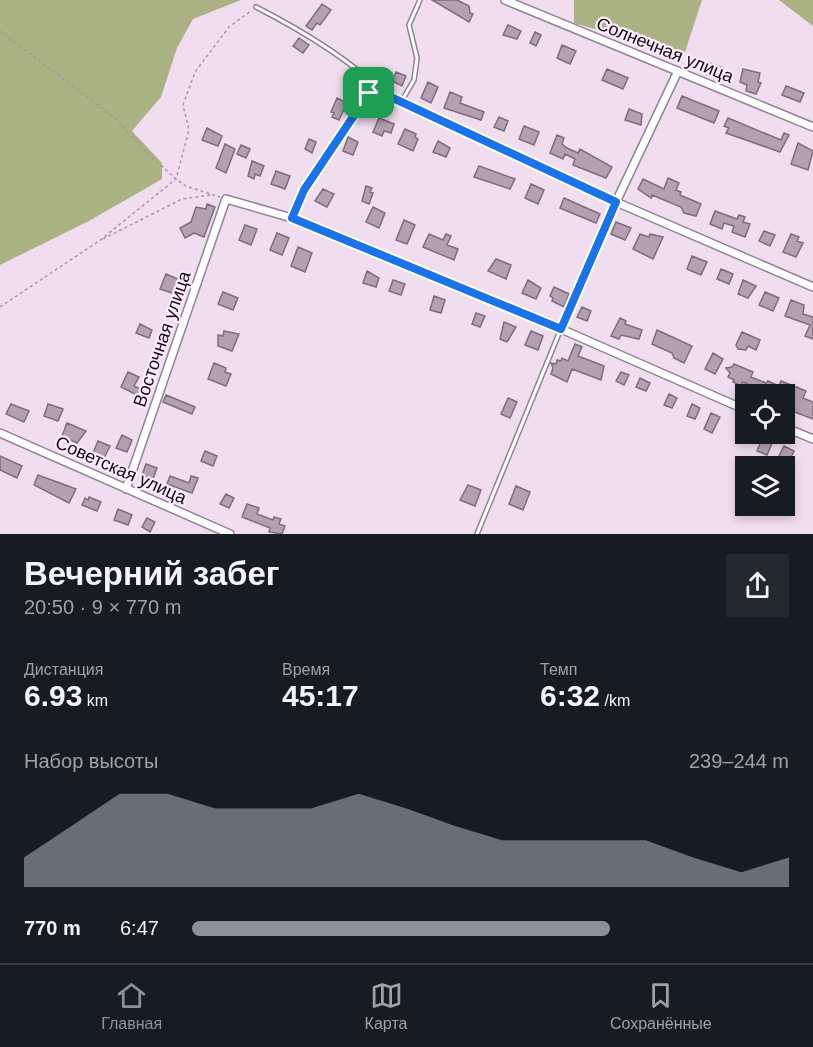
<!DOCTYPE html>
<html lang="ru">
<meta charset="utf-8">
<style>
body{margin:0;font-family:Arial,sans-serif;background:#242831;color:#f1f3f6;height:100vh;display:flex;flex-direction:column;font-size:22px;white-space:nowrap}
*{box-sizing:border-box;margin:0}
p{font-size:20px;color:#9ea1a6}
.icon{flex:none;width:33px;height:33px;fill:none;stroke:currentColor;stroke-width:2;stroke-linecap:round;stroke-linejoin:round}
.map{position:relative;height:534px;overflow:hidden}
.panel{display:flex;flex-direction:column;background:#171b24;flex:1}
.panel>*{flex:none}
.controls{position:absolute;left:735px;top:384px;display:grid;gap:12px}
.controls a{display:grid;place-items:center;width:60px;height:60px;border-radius:0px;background:#171b24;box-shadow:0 3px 9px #0003;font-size:30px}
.pin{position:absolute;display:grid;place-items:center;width:51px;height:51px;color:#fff;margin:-26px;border-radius:12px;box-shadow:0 3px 9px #0006}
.round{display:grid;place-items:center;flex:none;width:63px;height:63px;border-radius:0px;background:#242831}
.headline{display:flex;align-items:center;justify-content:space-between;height:102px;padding:0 24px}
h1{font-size:33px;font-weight:700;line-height:45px}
.stats{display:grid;grid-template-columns:repeat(3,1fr);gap:9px;height:102px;padding:6px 24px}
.stats div{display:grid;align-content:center}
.stats b{font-size:30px;font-weight:700}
.stats small{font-size:16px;font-weight:400}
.stats p{font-size:16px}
.chart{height:168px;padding:12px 24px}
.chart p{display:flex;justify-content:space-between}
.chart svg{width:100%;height:108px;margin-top:6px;fill:#8c9099;opacity:.7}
ul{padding:0 24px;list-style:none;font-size:20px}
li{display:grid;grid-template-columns:96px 72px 1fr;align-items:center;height:45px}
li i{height:15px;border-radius:8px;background:#8c9099}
.tabs{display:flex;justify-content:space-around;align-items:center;height:84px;border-top:2px solid #363941;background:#171b24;font-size:16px;color:#9ea1a6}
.tabs a{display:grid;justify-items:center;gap:3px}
.tabs .on{color:#8c9099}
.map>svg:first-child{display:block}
.forest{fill:#abb385}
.building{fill:#b3a0b2;stroke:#7e6d7d;stroke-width:1.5}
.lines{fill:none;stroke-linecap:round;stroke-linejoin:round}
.lane-casing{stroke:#948394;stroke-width:6}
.street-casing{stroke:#948394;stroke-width:10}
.path{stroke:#a797a6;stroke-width:1.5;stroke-dasharray:3 3;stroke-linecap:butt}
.lane{stroke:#fff;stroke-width:3}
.street{stroke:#fff;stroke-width:7}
.route-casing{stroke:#fff;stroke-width:12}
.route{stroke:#1a73e8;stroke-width:8}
.labels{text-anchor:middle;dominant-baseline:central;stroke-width:4.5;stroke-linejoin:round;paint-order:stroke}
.street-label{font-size:18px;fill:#120b12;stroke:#feeafd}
</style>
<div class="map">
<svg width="813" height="534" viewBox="0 0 813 534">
<rect width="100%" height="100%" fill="#f1ddf0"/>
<path class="forest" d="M0 0H241L193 19 177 48 161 97 132 131 162 163V179L89 221 0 265Z
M574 0H702L684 55 574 23Z
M779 0H813V26Z"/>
<path class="building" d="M432 0H457L469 6 470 13 473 14 469 22Z
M322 4 331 10 320 25 317 23 312 30 306 26Z
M508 25 521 31 517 39 503 35Z
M535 32 541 35 536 46 530 43Z
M299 38 309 45 303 53 293 46Z
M562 45 576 51 570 64 557 58Z
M710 63 723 68 718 79 706 74Z
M607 69 628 78 623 89 602 80Z
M743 69 760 73 758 82 761 83 756 94 746 91 747 85 740 82Z
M396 72 406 76 402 86 392 81Z
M428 82 438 87 431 103 421 98Z
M786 86 804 93 800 102 782 95Z
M450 92 462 97 460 103 484 112 481 120 444 108Z
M682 96 719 111 714 123 677 108Z
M337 98 347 103 339 120 332 117 334 113 331 112Z
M629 109 642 114 641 125 625 120Z
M499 117 508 121 504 131 494 127Z
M379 118 394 124 391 133 384 131 382 136 373 132Z
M728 118 781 140 784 133 789 135 780 152 726 133 729 128 724 126Z
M524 126 539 132 534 145 519 139Z
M207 128 222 136 218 146 202 140Z
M405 129 416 134 415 137 418 139 413 151 398 144Z
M557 135 564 138 562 144 567 148 578 153 580 149 612 167 606 178 573 165 575 159 565 154 563 159 550 153Z
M348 137 358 142 353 155 343 151Z
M309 139 316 142 312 153 305 149Z
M438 141 450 148 446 157 433 152Z
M798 143 813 151 808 170 791 164Z
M225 144 235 149 226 173 216 168Z
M241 145 250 149 246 158 237 154Z
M252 161 264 166 260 176 255 174 254 179 248 176Z
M479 166 515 179 510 189 474 177Z
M276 171 290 176 285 189 271 184Z
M668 178 679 183 676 190 681 192 680 195 701 204 696 216 684 213 681 207 652 195 651 198 638 189 643 179 664 189Z
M531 184 544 190 538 204 525 198Z
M366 186 372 188 370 192 373 193 369 204 362 201Z
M323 189 334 194 327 207 315 201Z
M564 198 600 214 596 223 560 208Z
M207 204 215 207 204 237 194 233 185 238 180 228 191 222 196 207 206 209Z
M373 207 385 213 379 228 366 222Z
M715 211 737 219 739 215 745 217 743 222 750 224 745 237 732 232 734 226 724 223 722 229 710 224Z
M404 220 415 225 407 244 396 240Z
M616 222 631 228 625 240 611 234Z
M245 225 257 229 251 245 239 240Z
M764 231 775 235 770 246 759 241Z
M277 233 289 238 282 255 270 250Z
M429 234 443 240 446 234 451 236 447 245 458 249 454 260 423 247Z
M640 234 649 237 650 234 663 237 653 259 633 249Z
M791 234 799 237 797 241 803 243 796 257 783 252Z
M298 247 312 253 305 272 291 266Z
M692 256 707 262 701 275 687 269Z
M496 259 511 265 506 279 488 271Z
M721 269 733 274 729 284 717 279Z
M367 271 379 278 376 287 363 283Z
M166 274 180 280 178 291 175 294 160 289Z
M393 280 405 284 401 295 389 291Z
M528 280 541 288 536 299 522 293Z
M743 280 756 286 748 298 738 294Z
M554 287 569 294 564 307 552 301 553 298 550 296Z
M223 292 238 298 233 310 218 304Z
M765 292 779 298 773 311 759 305Z
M434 296 445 300 441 313 430 310Z
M791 300 804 305 803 314 813 317V339L805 336 810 325 785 316Z
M582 307 591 311 587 321 577 317Z
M476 313 485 316 480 327 472 324Z
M620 318 626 321 625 324 642 330 639 339 621 335 619 339 611 336Z
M504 322 516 327 507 342 500 339Z
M140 324 152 330 149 338 136 333Z
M657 330 692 346 684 363 674 358 672 353 652 344Z
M224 331 239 334 232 351 218 346V335L223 336Z
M531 331 543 336 538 350 525 345Z
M742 332 760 340 756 350 748 346 746 350 738 349 736 345Z
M575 344 582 347 578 356 604 366 601 380 572 369 567 382 551 374 553 368 551 363 556 364 557 360 561 361 562 358 568 361Z
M713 353 723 359 715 374 705 369Z
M214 363 226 368 225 372 231 374 226 386 208 379Z
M734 364 753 372 751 377 766 383 768 381 779 386 781 381 806 391 803 398 813 402V419L784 408V394H762L756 392 758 389 743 382 741 386 733 382 734 380 728 377 730 373 726 368 732 367Z
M128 372 139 377 134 386 149 393 143 407 133 402 137 395 121 387Z
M621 372 629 375 624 385 616 381Z
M640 378 650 383 646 391 636 387Z
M669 394 677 398 672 408 664 405Z
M166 395 195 407 192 414 163 402Z
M508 398 517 402 510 418 501 414Z
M11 404 29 411 24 422 6 414Z
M48 404 63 409 58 421 44 416Z
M692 404 700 408 695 419 687 416Z
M711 413 720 417 712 433 704 429Z
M67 423 86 431 77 443 62 436Z
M746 423V434H749L745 443 738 439Z
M122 435 132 440 127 452 116 448Z
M763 436 773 441 767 455 757 451Z
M98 441 110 446 104 458 93 453Z
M784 446 794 451 789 461 779 456Z
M205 451 217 456 213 466 201 461Z
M0 456 22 466 17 478 0 470Z
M146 464 157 468 153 479 142 475Z
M38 475 76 489 69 503 34 485Z
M170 476 189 483 191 476 198 478 192 493 167 484Z
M468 485 481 490 475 506 460 500Z
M516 486 530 492 523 510 509 504Z
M226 494 234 498 229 508 220 504Z
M89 497 101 502 97 511 82 505 85 498 88 500Z
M247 504 259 508 257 514 273 520 274 517 281 519 279 524 285 526 282 534 269 532 270 528 242 517Z
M118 509 132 515 128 525 114 520Z
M147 518 155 522 150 532 142 527Z"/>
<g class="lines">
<defs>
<path id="lane" d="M256 7C301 30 348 58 384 93
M293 216 304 190 369 93 379 92 401 102 414 80 417 58 409 25 420 0
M477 534 560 331"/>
<path id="street" d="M505 0 813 127
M401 102 616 202 813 287
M561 329 616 202 678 71
M784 427 813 439
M0 433 230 534
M126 489 226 199 292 218 561 329 746 410"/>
</defs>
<use href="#lane" class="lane-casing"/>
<use href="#street" class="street-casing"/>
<path class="path" d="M0 31 115 118 141 147 176 179 186 186 220 197
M103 239 182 199 211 195
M0 307 99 241 176 179 189 130 183 105 195 72 229 27 251 11"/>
<use href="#lane" class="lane"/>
<use href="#street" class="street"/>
</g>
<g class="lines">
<defs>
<path id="route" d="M380 92 616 202 561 329 292 218 304 190 369 93Z"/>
</defs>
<use href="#route" class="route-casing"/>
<use href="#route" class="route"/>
</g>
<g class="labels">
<g class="street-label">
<text transform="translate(665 50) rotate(22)">Солнечная улица</text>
<text transform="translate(162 339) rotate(-71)">Восточная улица</text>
<text transform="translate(121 470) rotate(24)">Советская улица</text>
</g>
</g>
</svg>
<div class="controls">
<a><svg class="icon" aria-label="locate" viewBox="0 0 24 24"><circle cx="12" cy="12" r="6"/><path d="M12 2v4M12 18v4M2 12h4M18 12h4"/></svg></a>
<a><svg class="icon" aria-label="layers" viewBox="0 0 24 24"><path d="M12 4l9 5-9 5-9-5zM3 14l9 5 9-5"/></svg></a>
</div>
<div class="pin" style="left:369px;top:93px;background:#1e9e55"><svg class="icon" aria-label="arrive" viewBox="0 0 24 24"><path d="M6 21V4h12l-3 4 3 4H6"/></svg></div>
</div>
<section class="panel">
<div class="headline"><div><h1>Вечерний забег</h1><p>20:50 · 9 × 770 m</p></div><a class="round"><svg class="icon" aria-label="share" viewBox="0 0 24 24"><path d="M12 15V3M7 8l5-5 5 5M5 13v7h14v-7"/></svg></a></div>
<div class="stats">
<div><p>Дистанция</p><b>6.93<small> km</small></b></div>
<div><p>Время</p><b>45:17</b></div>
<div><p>Темп</p><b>6:32<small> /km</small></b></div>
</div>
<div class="chart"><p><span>Набор высоты</span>239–244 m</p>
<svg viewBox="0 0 160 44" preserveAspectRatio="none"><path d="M0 44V32L10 19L20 6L30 6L40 12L50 12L60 12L70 6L80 12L90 19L100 25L110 25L120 25L130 25L140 32L150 38L160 32V44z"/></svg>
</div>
<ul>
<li><b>770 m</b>6:47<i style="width:70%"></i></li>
</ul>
</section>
<nav class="tabs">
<a class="on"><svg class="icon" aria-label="home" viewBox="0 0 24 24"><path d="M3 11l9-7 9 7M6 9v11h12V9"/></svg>Главная</a>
<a><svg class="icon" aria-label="map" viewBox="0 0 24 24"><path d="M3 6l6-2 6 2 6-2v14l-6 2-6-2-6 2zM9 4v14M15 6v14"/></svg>Карта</a>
<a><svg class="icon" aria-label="saved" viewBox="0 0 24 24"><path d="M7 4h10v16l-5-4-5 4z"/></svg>Сохранённые</a>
</nav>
